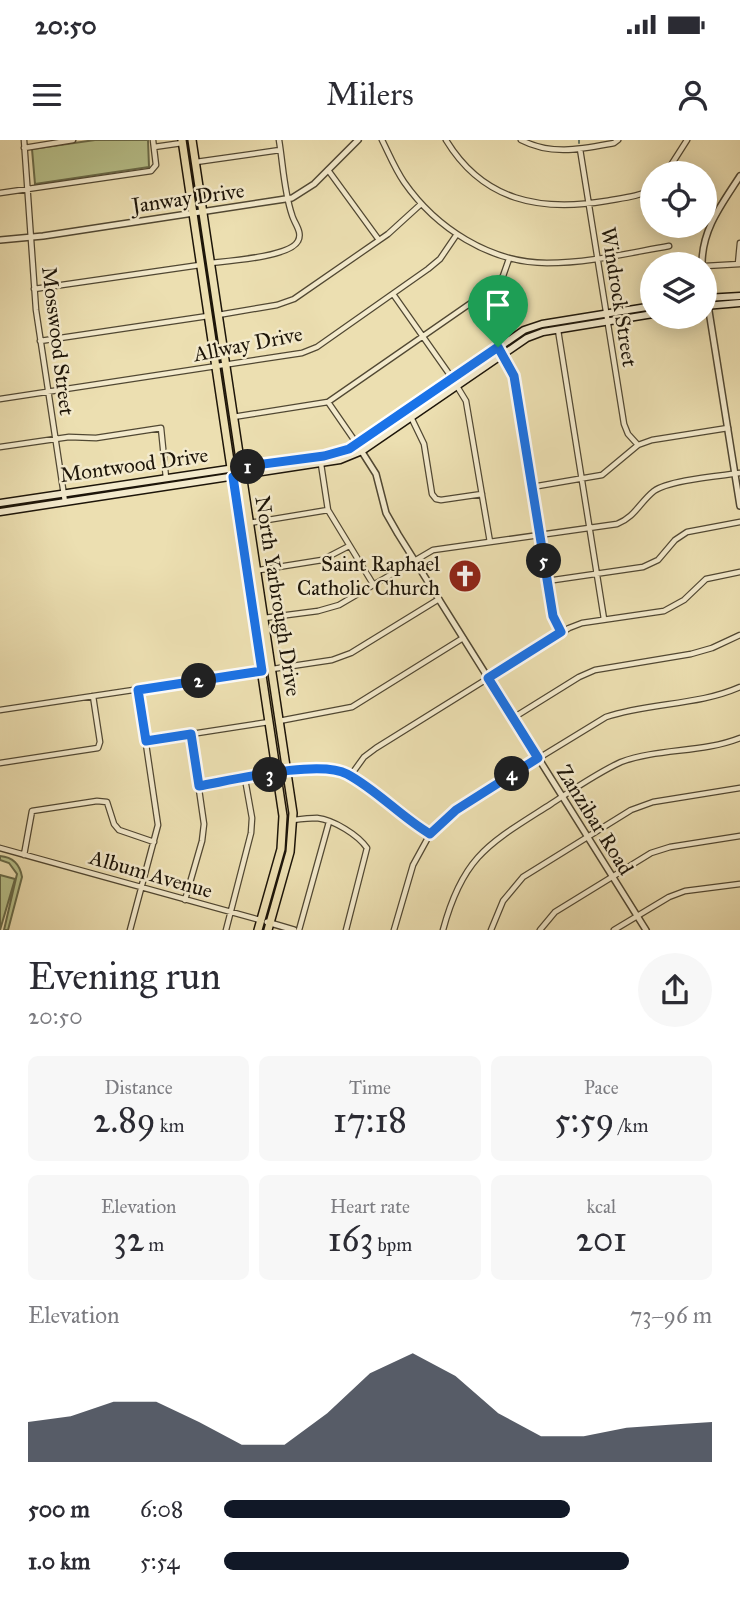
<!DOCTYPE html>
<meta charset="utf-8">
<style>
body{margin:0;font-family:"IM FELL Great Primer",serif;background:#f7f7f7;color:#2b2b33;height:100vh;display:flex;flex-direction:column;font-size:26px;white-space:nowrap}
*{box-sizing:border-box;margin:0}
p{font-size:23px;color:#7c7c81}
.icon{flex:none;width:38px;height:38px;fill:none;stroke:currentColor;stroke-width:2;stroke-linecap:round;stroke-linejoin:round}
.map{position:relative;height:790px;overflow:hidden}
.panel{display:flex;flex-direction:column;background:#fff;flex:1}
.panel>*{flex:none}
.fabs{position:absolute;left:640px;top:21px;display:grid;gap:14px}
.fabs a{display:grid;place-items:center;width:77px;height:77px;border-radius:50%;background:#fff;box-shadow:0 4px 18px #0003;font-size:35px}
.pin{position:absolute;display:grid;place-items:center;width:60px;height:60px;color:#fff;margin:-72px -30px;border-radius:50% 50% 50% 0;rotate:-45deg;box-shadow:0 0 7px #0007}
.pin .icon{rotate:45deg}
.km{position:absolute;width:35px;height:35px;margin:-18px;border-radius:50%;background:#222;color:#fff;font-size:19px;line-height:35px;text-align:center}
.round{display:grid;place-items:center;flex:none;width:74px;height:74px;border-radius:37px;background:#f7f7f7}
.head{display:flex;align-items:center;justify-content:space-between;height:119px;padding:0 28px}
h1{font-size:38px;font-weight:600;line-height:52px}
.figures{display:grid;grid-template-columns:repeat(3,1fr);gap:10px;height:119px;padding:7px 28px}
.figures div{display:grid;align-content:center;border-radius:10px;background:#f7f7f7;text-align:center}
.figures b{font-size:35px;font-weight:600}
.figures small{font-size:19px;font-weight:400}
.figures p{font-size:19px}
.chart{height:196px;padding:14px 28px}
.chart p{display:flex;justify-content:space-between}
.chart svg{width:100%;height:126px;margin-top:7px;fill:#111827;opacity:.7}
ul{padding:0 28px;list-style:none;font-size:23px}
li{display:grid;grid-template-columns:112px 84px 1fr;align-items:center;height:52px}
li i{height:18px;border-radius:9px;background:#111827}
.status{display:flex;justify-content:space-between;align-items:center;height:49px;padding:0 35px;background:#fff;direction:ltr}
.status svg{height:19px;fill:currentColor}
header{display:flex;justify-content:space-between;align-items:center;height:91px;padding:0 28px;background:#fff;font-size:32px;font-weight:600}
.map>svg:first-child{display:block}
.green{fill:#b8c28c;stroke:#6a6c4a;stroke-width:2}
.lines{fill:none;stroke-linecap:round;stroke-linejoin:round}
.stream{stroke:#677a69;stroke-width:2}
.minor-casing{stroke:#514833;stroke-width:7}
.tertiary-casing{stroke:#514833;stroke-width:8}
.secondary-casing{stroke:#1d1509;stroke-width:9}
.primary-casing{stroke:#1d1509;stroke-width:10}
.minor{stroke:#f3eacc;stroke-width:4.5}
.tertiary{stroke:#f3eacc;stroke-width:5}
.secondary{stroke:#f3eacc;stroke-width:6}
.primary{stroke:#ecdfb1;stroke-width:7}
.route-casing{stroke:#fff;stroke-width:14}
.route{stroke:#1a73e8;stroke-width:9}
.labels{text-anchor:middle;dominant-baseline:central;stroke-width:5;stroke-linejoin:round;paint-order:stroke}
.street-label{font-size:21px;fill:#1d1509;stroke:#f3eacc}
.poi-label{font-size:21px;fill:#1d1509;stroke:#f3eacc;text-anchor:end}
</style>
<div class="status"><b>20:50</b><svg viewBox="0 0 49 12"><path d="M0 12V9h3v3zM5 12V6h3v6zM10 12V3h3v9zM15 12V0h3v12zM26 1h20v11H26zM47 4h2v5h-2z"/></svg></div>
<header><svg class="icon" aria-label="menu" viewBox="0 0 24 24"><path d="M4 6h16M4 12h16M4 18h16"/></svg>Milers<svg class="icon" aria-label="person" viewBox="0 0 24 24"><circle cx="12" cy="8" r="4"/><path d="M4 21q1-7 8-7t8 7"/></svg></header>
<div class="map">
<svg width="740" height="790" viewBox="0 0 740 790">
<rect width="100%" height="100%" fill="#ecdfb1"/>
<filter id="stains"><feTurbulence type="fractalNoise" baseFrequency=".00286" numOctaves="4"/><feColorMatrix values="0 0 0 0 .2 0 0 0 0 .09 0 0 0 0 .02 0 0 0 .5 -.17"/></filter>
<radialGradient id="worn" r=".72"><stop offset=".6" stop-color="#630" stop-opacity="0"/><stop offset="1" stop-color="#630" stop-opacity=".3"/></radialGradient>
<path class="green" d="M95 0H148L149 27 35 44 32 9Z
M0 716C13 717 20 725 22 737L8 790H4L17 734 9 723 0 720Z
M0 735 15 739 0 790Z"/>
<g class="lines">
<path class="stream" d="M579 0V3"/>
<defs>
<path id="minor" d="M24 0 36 170 65 362
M382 0C389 14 395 29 404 42 436 88 490 123 547 123 588 123 629 113 669 106
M446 0C483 61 540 72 606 61 622 58 638 57 653 49
M521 0C552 16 582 9 614 3L618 0
M154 7 182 3
M24 8 73 0
M580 9 624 284 628 294 638 305
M196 22 280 10
M670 28 679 33
M328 30 379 100
M666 33 687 0
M0 53 151 31 156 25 153 0
M210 123C228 121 290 117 298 101 303 92 294 83 292 75 284 52 283 24 279 0
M738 124 740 103
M705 126 740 124
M34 149 200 125
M393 154 452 238 466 261 490 402
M218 175 277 165 294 159 388 94 421 64
M558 190 604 479
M40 201 208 176
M502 213 514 236 553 476 560 492
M0 259 302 213 317 207 428 129 440 119 457 94
M328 262 357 304
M233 277 328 262 494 147 503 136 509 119
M411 277 424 304 432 354 436 359 441 360 482 354
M0 307 69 297 96 298 161 288 166 338
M321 324 328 370 373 444
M532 347 602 335 638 305 652 300 728 288
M249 383 328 370
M247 432 322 420 349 406
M547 441 643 427 658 420 675 400 687 392 740 382
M264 478 318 471 339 465 433 410 617 384C635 377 640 362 654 351 669 340 720 336 740 333
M0 570 332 520 351 513 439 459
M513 578 579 537 595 530 691 514 712 508 740 495
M279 581 352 567 463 498
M146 601 269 582
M0 623 98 608 100 602 93 556
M351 635 364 617 376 608 569 488 582 483 664 471 684 460 706 439 740 432
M199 646C233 640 320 619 347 634 376 649 401 677 430 694
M293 680C301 679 309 678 317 678 334 680 358 695 367 708L346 790
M0 708 260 780
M24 715 32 671 97 661 107 662 114 684 119 690 154 702
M185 760 202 701 204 684 191 594
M130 790 158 685 138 550
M226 790 251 693 252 678 245 639
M299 790 329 682
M394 790 413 725 430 694 447 677 480 654 606 577C650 562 697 566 740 547
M443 790C463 715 490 703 551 664 574 649 597 633 621 622 659 608 702 613 740 598
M491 790 503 761 523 737 631 670 653 662 740 648
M540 790 555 772 651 713 670 707 740 696
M614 790 669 757 685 751 740 744"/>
<path id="tertiary" d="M0 100 43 96 292 58 314 44 358 0
M702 124C702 89 722 64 740 36
M705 146 740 366
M357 304 376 334 386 373 398 394 646 790
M267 782 294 790"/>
<path id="secondary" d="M705 158 740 156
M705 166 740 163
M0 363 336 313 368 298 524 190 542 184 653 166
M0 372 340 320 362 311 527 198 543 192 653 174"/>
<path id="primary" d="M182 0 283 676 281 709 258 790
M192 0 293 673 290 712 268 790"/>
</defs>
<use href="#minor" class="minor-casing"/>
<use href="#tertiary" class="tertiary-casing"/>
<use href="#secondary" class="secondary-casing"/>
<use href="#primary" class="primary-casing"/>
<use href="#minor" class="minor"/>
<use href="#tertiary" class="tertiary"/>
<use href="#secondary" class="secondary"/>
<use href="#primary" class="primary"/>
</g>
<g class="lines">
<defs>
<path id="route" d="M498 207 514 236 553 476 561 492 488 538 538 618 456 670 430 694C401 677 377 650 347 634 320 619 233 640 199 646L191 594 146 601 138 550 262 531 233 337 242 335 241 327 324 316 349 309Z"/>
</defs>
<use href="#route" class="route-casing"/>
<use href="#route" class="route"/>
</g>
<defs>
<symbol id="church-disc" viewBox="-11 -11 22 22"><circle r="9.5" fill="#8f2418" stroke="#f3eacc"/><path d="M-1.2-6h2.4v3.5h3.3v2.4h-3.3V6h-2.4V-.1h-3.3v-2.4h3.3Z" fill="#fff"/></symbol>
</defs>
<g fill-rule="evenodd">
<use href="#church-disc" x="446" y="417" width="38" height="38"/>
</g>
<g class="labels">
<g class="street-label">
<text transform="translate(188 58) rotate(-8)">Janway Drive</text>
<text transform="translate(619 157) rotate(81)">Windrock Street</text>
<text transform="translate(58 201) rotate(83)">Mosswood Street</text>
<text transform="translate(248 204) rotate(-11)">Allway Drive</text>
<text transform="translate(134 325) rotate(-8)">Montwood Drive</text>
<text transform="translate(278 456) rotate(81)">North Yarbrough Drive</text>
<text transform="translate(595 680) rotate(58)">Zanzibar Road</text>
<text transform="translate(151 734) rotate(16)">Album Avenue</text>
</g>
<g class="poi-label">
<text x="440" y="424">Saint Raphael<tspan x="440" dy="24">Catholic Church</tspan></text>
</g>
</g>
<rect width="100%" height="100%" filter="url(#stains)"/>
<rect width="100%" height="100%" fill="url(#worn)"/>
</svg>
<div class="fabs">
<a><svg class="icon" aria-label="locate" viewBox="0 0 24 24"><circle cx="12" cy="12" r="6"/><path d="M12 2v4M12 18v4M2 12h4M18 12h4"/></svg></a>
<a><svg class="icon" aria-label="layers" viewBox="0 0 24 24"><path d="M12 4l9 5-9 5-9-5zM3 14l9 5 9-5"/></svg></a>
</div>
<div class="pin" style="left:498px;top:207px;background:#1e9e55"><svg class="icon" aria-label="arrive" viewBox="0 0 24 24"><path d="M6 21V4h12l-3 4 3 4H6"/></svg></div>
<b class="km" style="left:248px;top:327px">1</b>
<b class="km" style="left:199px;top:541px">2</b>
<b class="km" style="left:270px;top:635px">3</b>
<b class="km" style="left:512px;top:634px">4</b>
<b class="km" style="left:544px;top:421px">5</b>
</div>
<section class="panel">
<div class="head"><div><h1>Evening run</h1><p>20:50</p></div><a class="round"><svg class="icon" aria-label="share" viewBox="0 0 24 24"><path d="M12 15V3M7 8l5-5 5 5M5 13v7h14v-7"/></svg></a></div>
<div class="figures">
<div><p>Distance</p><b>2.89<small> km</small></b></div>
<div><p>Time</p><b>17:18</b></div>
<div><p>Pace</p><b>5:59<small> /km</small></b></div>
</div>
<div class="figures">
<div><p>Elevation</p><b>32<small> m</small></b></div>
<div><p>Heart rate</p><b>163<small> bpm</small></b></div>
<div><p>kcal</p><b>201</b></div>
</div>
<div class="chart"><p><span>Elevation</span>73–96 m</p>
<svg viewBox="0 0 160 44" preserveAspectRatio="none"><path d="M0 44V30L10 28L20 23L30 23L40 30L50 38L60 38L70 27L80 13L90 6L100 14L110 27L120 35L130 35L140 32L150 31L160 30V44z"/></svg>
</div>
<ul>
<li><b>500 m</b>6:08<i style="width:71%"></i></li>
<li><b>1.0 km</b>5:54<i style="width:83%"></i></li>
</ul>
</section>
